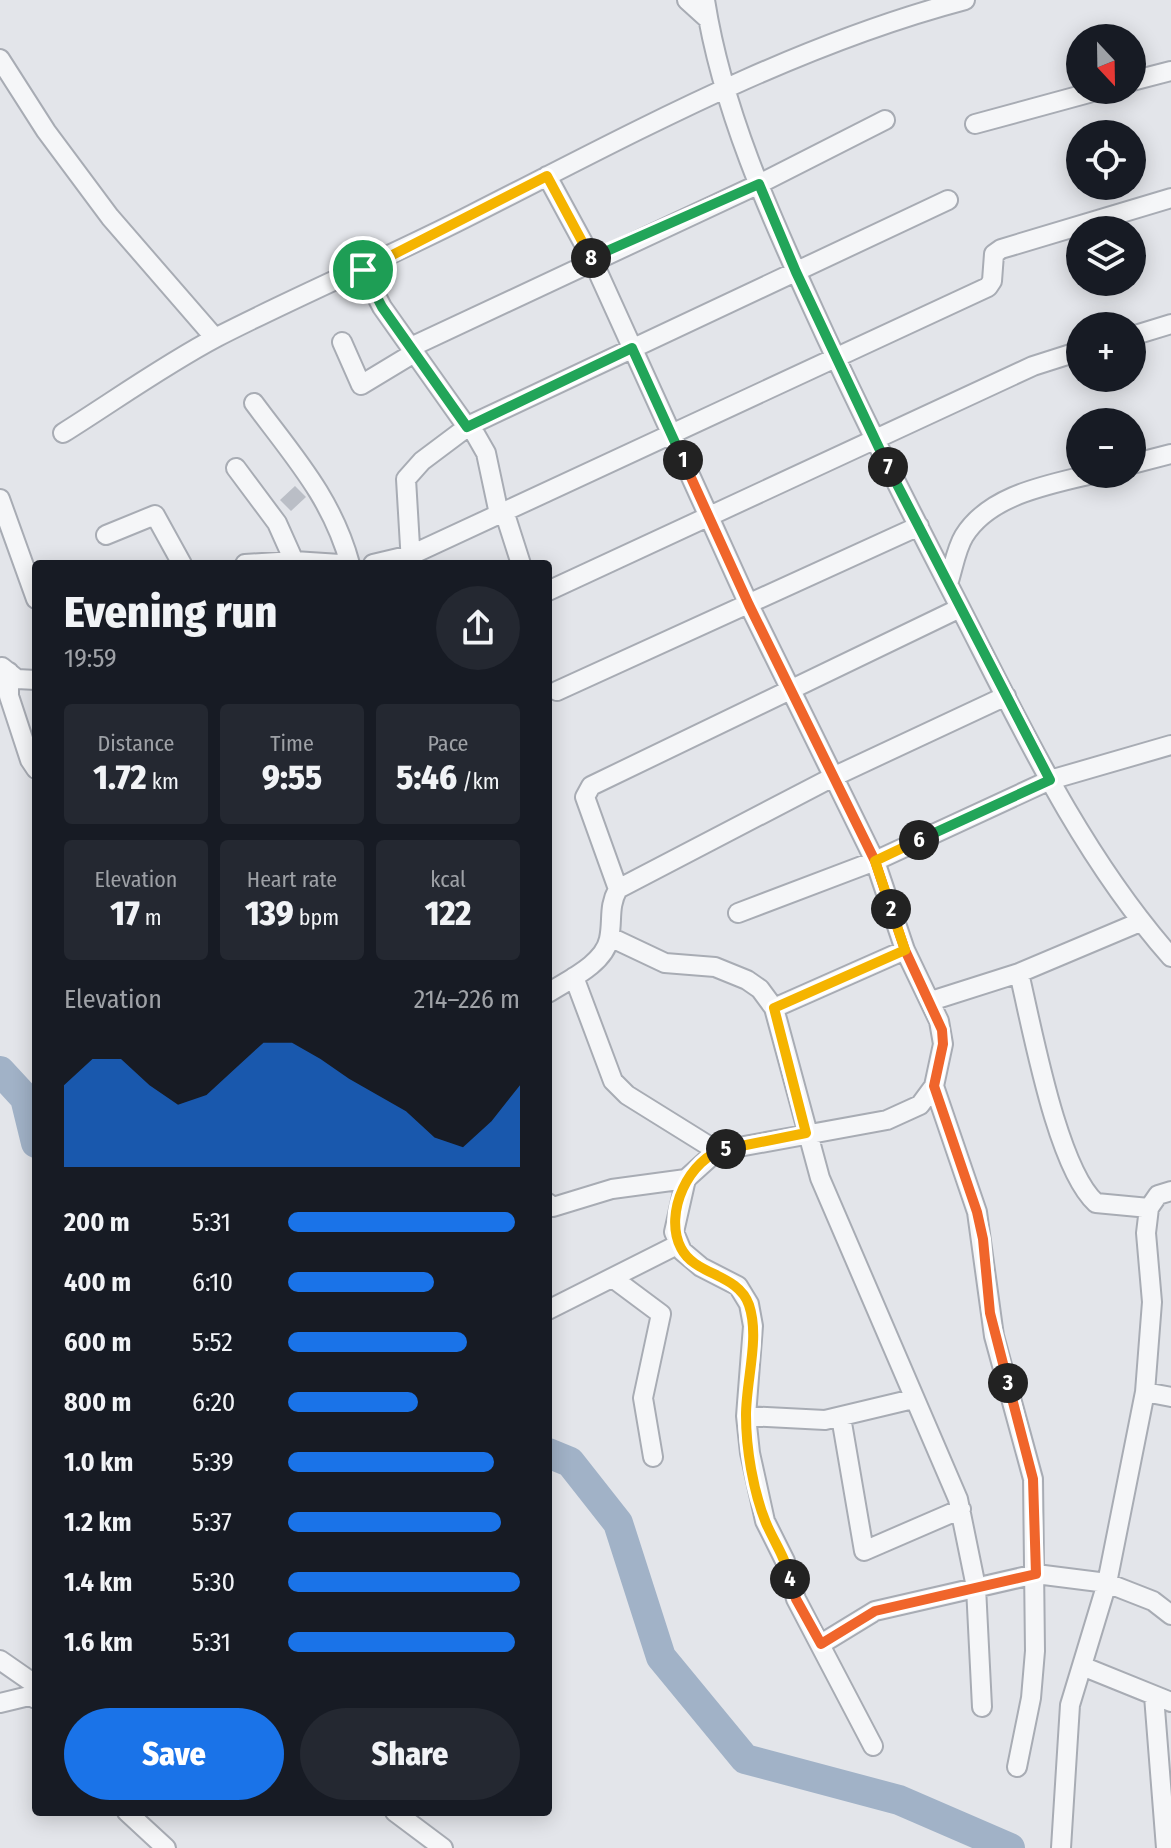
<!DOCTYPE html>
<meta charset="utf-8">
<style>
body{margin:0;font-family:"Fira Sans Condensed",sans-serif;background:#242831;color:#f1f3f6;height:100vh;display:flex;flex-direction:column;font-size:30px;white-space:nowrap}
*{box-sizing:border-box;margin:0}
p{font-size:26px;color:#9ea1a6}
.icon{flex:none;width:44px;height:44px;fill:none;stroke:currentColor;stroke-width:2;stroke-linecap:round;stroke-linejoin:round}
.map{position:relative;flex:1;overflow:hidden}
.sheet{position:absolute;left:32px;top:560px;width:520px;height:1256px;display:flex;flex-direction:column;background:#171b24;border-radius:8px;box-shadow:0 4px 20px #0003}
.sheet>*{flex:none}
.needle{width:52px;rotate:158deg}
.controls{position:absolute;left:1066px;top:24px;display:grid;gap:16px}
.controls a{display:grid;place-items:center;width:80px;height:80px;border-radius:50%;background:#171b24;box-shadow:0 4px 20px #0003;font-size:40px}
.pin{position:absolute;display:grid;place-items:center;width:68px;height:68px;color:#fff;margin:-34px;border:4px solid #fff;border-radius:50%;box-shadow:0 2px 8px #0007}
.km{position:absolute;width:40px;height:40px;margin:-20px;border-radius:50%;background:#222;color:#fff;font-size:22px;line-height:40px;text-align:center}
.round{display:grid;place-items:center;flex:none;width:84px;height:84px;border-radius:42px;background:#242831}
.headline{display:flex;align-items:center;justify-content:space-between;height:136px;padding:0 32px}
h1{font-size:44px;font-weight:800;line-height:60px}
.figures{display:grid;grid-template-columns:repeat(3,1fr);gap:12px;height:136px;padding:8px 32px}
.figures div{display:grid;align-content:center;border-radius:8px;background:#242831;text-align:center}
.figures b{font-size:34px;font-weight:800}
.figures small{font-size:22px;font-weight:400}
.figures p{font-size:22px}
.chart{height:224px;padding:16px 32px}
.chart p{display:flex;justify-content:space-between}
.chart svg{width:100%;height:144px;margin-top:8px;fill:#1a73e8;opacity:.7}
.action{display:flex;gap:16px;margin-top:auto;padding:16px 32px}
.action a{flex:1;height:92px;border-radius:48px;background:#1a73e8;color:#fff;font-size:32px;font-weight:800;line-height:92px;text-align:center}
.action a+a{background:#242831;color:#f1f3f6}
ul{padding:0 32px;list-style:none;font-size:26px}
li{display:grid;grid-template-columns:128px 96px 1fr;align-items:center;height:60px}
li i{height:20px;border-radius:10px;background:#1a73e8}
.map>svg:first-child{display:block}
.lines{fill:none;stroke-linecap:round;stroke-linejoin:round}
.river{stroke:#a1b2c7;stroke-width:30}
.building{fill:#babec6}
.minor-casing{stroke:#a8acb4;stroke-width:22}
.minor{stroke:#f5f6f8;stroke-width:18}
.split-1-casing{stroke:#fff;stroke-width:16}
.split-2-casing{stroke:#fff;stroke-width:16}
.split-3-casing{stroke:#fff;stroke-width:16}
.split-4-casing{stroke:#fff;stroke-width:16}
.split-5-casing{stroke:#fff;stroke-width:16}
.split-6-casing{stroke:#fff;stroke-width:16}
.split-7-casing{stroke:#fff;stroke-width:16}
.split-8-casing{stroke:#fff;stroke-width:16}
.split-9-casing{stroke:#fff;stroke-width:16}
.split-1{stroke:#22a559;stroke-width:10}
.split-2{stroke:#f0652b;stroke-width:10}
.split-3{stroke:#f0652b;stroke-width:10}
.split-4{stroke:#f0652b;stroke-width:10}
.split-5{stroke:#f5b400;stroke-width:10}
.split-6{stroke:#f5b400;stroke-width:10}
.split-7{stroke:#22a559;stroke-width:10}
.split-8{stroke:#22a559;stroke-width:10}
.split-9{stroke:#f5b400;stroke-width:10}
</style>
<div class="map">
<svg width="1171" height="1848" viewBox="0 0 1171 1848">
<rect width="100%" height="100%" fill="#e3e5ea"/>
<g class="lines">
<path class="river" d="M0 1071 25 1098 36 1143
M548 1453 570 1462 618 1523 661 1657 745 1759 899 1800 1010 1848"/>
</g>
<path class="building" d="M295 486 306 497 291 511 280 500Z"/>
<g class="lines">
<defs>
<path id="minor" d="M687 0 708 19
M705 0C722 109 769 213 815 313 857 405 902 495 948 584 1015 713 1075 848 1171 957
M0 59 46 131 110 217 215 338
M1132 81 1171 71
M975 124 1100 90
M547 176 592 259 749 605 875 861 905 950 939 1021 943 1044 934 1086 977 1212 994 1336 1033 1479 1035 1651 1031 1698 1017 1767
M363 270 382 307 467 427
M1132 336 1171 324
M342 342 361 385 414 353
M411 347 759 184 885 120
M254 403C294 457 332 498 350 564
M470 425 486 453 499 514
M63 433C114 401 164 365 217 337 301 294 389 257 473 214 633 133 791 46 965 0
M1132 464 1171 454
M236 468 277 523 294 561
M0 499 36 599
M504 511 521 564
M106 535 155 515 182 564
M411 563 406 479 422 461 470 425 948 200
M245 564 294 561 340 564
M373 564 411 555 988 287 992 281 994 254 1001 249 1171 198
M948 584C953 569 956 549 964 536 990 494 1049 485 1092 474
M548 591 1033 366 1080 351
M2 667 17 679 36 680
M9 672V696L30 760 36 769
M557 691 919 526
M618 889 585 797 591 786 960 608
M738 913 875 861 1050 780 1171 745
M610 937 665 963 715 967 747 980 760 989 774 1008 820 1178 958 1499 976 1587 982 1707
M1019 973C1032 1027 1057 1168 1096 1203L1149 1208
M574 977 613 1081 627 1095 717 1151
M548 993C568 980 604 964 609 939 613 920 608 907 618 889L835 776 1006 696
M931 1001 1019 973 1140 922
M774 1008 905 950
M548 1203 553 1207 612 1189 686 1179
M614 1279 661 1314 643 1398 653 1457
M548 1310 679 1244
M1145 1392 1171 1397
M746 1416 825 1420 913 1399
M841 1417 864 1551 961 1509
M821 1644 875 1611 1036 1574 1107 1583 1153 1601 1171 1615
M0 1660 36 1685
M1082 1666 1171 1702
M1154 1696 1166 1848
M0 1703 29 1696 36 1699
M873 1746 796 1599 785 1561 765 1521 750 1453 746 1416 753 1326 749 1304 738 1286 701 1267 682 1251 674 1232 686 1179 717 1151 887 1120 920 1105 934 1086
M127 1812 166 1848
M395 1812 443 1848
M1061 1848 1070 1705 1107 1583 1145 1392 1152 1302 1146 1233 1149 1208 1158 1195 1171 1191"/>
</defs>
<use href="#minor" class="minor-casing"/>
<use href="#minor" class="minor"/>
</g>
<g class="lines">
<defs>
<path id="split-1" d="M363 270 382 307 467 427 632 348 683 460"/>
<path id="split-2" d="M683 460 749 605 875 861 891 909"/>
<path id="split-3" d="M891 909 905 950 942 1030 943 1044 934 1086 977 1212 983 1239 990 1313 1008 1383"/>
<path id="split-4" d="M790 1579 796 1599 821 1644 875 1611 1036 1574 1033 1479 1008 1383"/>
<path id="split-5" d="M726 1149C689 1157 663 1214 681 1248 695 1276 738 1273 749 1305 760 1338 746 1380 746 1415 746 1448 753 1491 766 1523 774 1542 786 1558 790 1579"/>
<path id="split-6" d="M726 1149 806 1133 774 1008 905 950 875 861 919 840"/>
<path id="split-7" d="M888 467 1050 780 919 840"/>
<path id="split-8" d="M591 258 759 184 796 272 888 467"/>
<path id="split-9" d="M363 270 547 176 591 258"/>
</defs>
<use href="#split-1" class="split-1-casing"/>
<use href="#split-2" class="split-2-casing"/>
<use href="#split-3" class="split-3-casing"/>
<use href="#split-4" class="split-4-casing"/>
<use href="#split-5" class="split-5-casing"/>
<use href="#split-6" class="split-6-casing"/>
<use href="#split-7" class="split-7-casing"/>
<use href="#split-8" class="split-8-casing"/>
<use href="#split-9" class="split-9-casing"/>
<use href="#split-1" class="split-1"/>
<use href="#split-2" class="split-2"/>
<use href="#split-3" class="split-3"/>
<use href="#split-4" class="split-4"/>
<use href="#split-5" class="split-5"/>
<use href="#split-6" class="split-6"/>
<use href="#split-7" class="split-7"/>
<use href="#split-8" class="split-8"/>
<use href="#split-9" class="split-9"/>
</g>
</svg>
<div class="controls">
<a><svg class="needle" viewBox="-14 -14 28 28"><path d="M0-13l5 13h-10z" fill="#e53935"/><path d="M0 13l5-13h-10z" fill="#9ea1a6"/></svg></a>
<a><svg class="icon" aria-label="locate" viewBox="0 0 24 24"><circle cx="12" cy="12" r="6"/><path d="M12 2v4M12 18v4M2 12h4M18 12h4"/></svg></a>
<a><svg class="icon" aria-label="layers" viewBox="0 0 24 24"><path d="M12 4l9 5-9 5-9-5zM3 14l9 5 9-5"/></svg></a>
<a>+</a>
<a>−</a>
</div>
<div class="pin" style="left:363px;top:270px;background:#1e9e55"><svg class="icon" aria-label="arrive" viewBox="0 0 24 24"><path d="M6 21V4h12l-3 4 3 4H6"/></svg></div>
<b class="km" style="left:683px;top:460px">1</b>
<b class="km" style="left:891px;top:909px">2</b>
<b class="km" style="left:1008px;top:1383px">3</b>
<b class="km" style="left:790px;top:1579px">4</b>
<b class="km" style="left:726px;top:1149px">5</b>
<b class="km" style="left:919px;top:840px">6</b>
<b class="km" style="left:888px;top:467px">7</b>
<b class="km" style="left:591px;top:258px">8</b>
<section class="sheet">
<div class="headline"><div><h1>Evening run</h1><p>19:59</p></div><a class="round"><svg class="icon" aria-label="share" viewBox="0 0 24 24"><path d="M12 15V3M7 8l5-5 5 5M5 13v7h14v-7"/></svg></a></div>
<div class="figures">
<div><p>Distance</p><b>1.72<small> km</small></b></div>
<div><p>Time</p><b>9:55</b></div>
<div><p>Pace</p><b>5:46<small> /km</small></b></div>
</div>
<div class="figures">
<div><p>Elevation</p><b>17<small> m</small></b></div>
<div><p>Heart rate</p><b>139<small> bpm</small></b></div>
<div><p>kcal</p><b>122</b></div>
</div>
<div class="chart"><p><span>Elevation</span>214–226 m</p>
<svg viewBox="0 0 160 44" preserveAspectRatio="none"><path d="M0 44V19L10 11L20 11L30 19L40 25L50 22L60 14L70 6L80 6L90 11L100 17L110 22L120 27L130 35L140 38L150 30L160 19V44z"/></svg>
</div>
<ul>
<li><b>200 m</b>5:31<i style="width:98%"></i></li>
<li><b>400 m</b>6:10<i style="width:63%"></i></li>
<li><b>600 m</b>5:52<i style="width:77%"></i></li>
<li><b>800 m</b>6:20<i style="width:56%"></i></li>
<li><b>1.0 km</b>5:39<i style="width:89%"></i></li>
<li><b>1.2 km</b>5:37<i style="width:92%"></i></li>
<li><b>1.4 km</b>5:30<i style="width:100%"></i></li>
<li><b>1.6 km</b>5:31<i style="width:98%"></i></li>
</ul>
<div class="action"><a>Save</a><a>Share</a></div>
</section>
</div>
